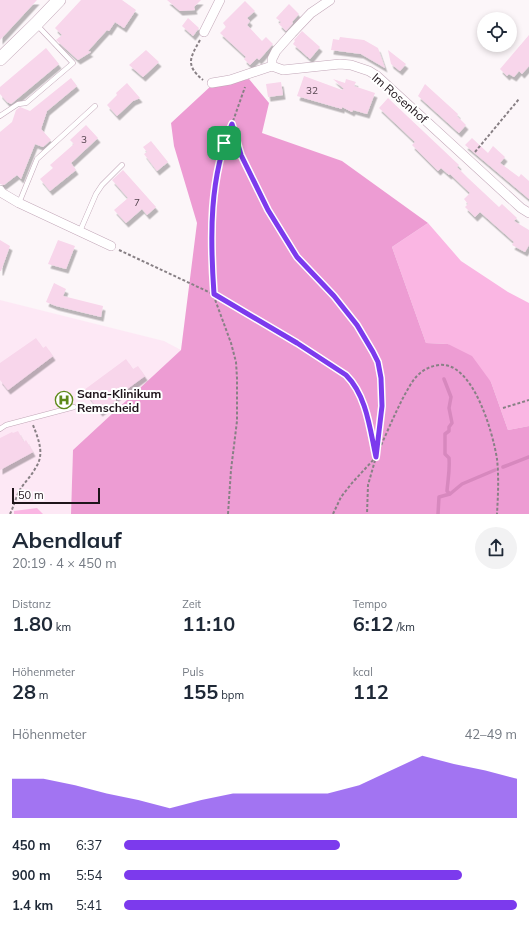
<!DOCTYPE html>
<html lang="de">
<meta charset="utf-8">
<style>
body{margin:0;font-family:Mulish,sans-serif;background:#f2f2f3;color:#1f2937;height:100vh;display:flex;flex-direction:column;font-size:15px;white-space:nowrap}
*{box-sizing:border-box;margin:0}
p{font-size:13px;color:#747a83}
.icon{flex:none;width:22px;height:22px;fill:none;stroke:currentColor;stroke-width:2;stroke-linecap:round;stroke-linejoin:round}
.map{position:relative;height:514px;overflow:hidden}
.sheet{display:flex;flex-direction:column;background:#fff;flex:1}
.sheet>*{flex:none}
.tools{position:absolute;left:477px;top:12px;display:grid;gap:8px}
.tools a{display:grid;place-items:center;width:40px;height:40px;border-radius:50%;background:#fff;box-shadow:0 2px 6px #0003;font-size:20px}
.scale{position:absolute;left:12px;bottom:10px;width:88px;box-sizing:border-box;padding-left:4px;border:2px solid #1e141a;border-top:0;font-size:11px;line-height:14px;white-space:nowrap;color:#1e141a;-webkit-text-stroke:3px #fff;paint-order:stroke}
.pin{position:absolute;display:grid;place-items:center;width:34px;height:34px;color:#fff;margin:-17px;border-radius:8px;box-shadow:0 2px 6px #0006}
.round{display:grid;place-items:center;flex:none;width:42px;height:42px;border-radius:21px;background:#f2f2f3}
.headline{display:flex;align-items:center;justify-content:space-between;height:68px;padding:0 12px}
h1{font-size:22px;font-weight:700;line-height:30px}
.stats{display:grid;grid-template-columns:repeat(3,1fr);gap:6px;height:68px;padding:4px 12px}
.stats div{display:grid;align-content:center}
.stats b{font-size:20px;font-weight:700}
.stats small{font-size:11px;font-weight:400}
.stats p{font-size:11px}
.chart{height:112px;padding:8px 12px}
.chart p{display:flex;justify-content:space-between}
.chart svg{width:100%;height:72px;margin-top:4px;fill:#7c3aed;opacity:.7}
ul{padding:0 12px;list-style:none;font-size:13px}
li{display:grid;grid-template-columns:64px 48px 1fr;align-items:center;height:30px}
li i{height:10px;border-radius:5px;background:#7c3aed}
.map>svg:first-child{display:block}
.built{fill:#fde8f5}
.green{fill:#fab6e3}
.forest{fill:#ed9cd3}
.lines{fill:none;stroke-linecap:round;stroke-linejoin:round}
.stream{stroke:#d788be;stroke-width:3.5}
.building{fill:#f8d6eb;filter:url(#shadow)}
.service-casing{stroke:#c2a7b8;stroke-width:5.5}
.minor-casing{stroke:#c2a7b8;stroke-width:10}
.secondary-casing{stroke:#c2a7b8;stroke-width:14}
.path{stroke:#888085;stroke-width:2;stroke-dasharray:3 2;stroke-linecap:butt}
.service{stroke:#fff;stroke-width:4.5}
.minor{stroke:#fff;stroke-width:9}
.secondary{stroke:#fff;stroke-width:13}
.route-casing{stroke:#fff;stroke-width:8}
.route{stroke:#7c3aed;stroke-width:5}
.labels{text-anchor:middle;dominant-baseline:central;stroke-width:4;stroke-linejoin:round;paint-order:stroke}
.number-label{font-size:10px;fill:#54444e}
.street-label{font-size:12px;fill:#1e141a;stroke:#fff}
.poi-label{font-size:12px;font-weight:bold;fill:#1e141a;stroke:#fff;text-anchor:start}
</style>
<div class="map">
<svg width="529" height="514" viewBox="0 0 529 514">
<defs>
<filter id="shadow"><feDropShadow dx="2.5" dy="4.5" stdDeviation="0" flood-color="#0004"/></filter>
</defs>
<rect width="100%" height="100%" fill="#fcf6f9"/>
<path class="built" d="M0 300 164 341 181 350 73 450 71 514H0Z"/>
<path class="green" d="M428 223 461 261 508 292 529 303V426L508 430 491 382 448 344 426 343 392 247Z
M37 508 43 514H14V511Z"/>
<path class="forest" d="M249 79 269 103 262 133 342 161 428 223 392 247 426 343 448 344 472 356 491 382 508 430 529 426V514H71L73 450 181 350 197 223 174 146 171 123 212 85Z"/>
<g class="lines">
<path class="stream" d="M444 379 451 397 449 408 452 423 449 427V431L445 434V454L449 458C450 470 448 479 447 491L450 494
M503 467 529 457
M438 514 439 497 450 494 462 484 495 470"/>
</g>
<path class="building" d="M0 0H37L0 40Z
M81 0H122L136 10 124 28 115 22 109 31 107 30 88 51 91 52 78 60 56 40 62 35 55 28Z
M167 0H201L194 7 195 10 180 11Z
M245 1 255 11 247 18 250 21 247 25 262 41 266 37 273 44 259 60 257 58 250 65 244 59 246 57 220 33 226 27 223 23Z
M289 4 299 14 292 22 293 23 286 31 279 24 281 22 276 18Z
M188 18 199 28 193 36 182 26Z
M302 31 320 47 310 59 293 44 295 41 294 40Z
M529 35V66L522 74 519 71 514 77 509 74 507 76 500 69Z
M340 37 364 40 378 48 385 68 361 54 331 50 333 39 339 40Z
M46 48 59 64 11 104 7 102 0 94V87Z
M146 50 159 62 143 77 129 65Z
M388 50 406 64 400 71 391 64Z
M304 76 342 90 343 89H344L333 79 345 83 346 79 356 82 354 86 375 93 367 114 353 110 352 112 342 107V109L297 96Z
M71 78 77 86 47 111 41 129 51 140 43 147 35 144 21 179 17 175 4 185 0 184V132L12 122 16 110 20 107 30 111Z
M281 82 283 95 268 97 266 84Z
M127 83 140 98 133 101 117 116 107 105 117 95 116 93Z
M425 84 458 114 457 116 466 125 459 133 418 96Z
M388 98 459 165 457 167 468 178 499 207 502 204 517 218 514 221 529 230V245L525 252 512 245 514 242 480 212 475 217 465 207 468 204 464 199 470 193 450 174 449 175 441 168 438 171 412 145 415 142 379 108Z
M86 125 98 138 71 163 76 170 50 191 40 179 53 168 50 165 74 144 70 140Z
M472 138 488 153 493 146 505 157 500 163 519 177 521 174 529 181V199L465 145Z
M151 141 168 162 157 171 144 154 147 152 143 147Z
M123 170 156 207 147 215 142 209 126 223 114 210 128 198 112 180Z
M0 240 10 246 1 271H0Z
M58 240 75 246 66 269 48 264Z
M54 283 66 289 63 296 103 306 101 317 56 306 46 302Z
M36 338 43 348 46 346 53 356 8 390 0 380V363Z
M126 359 133 369 138 366 145 376 115 398 116 401 100 412 84 390Z
M18 431 24 442 26 440 33 452 0 470V438L12 432 13 433Z"/>
<g class="lines">
<defs>
<path id="service" d="M0 116 18 104 26 103 73 63 36 24
M19 203 37 159 95 106
M80 231 96 194 102 185 122 165
M0 429 6 425 74 407"/>
<path id="minor" d="M204 32 220 0
M272 66V59L276 51 292 33 311 13 330 0
M212 83 230 80 272 66 283 70 340 64 351 65 369 71 377 76 521 208 529 213
M0 190 2 193 19 203 111 246"/>
<path id="secondary" d="M0 59 36 24 59 0"/>
</defs>
<use href="#service" class="service-casing"/>
<use href="#minor" class="minor-casing"/>
<use href="#secondary" class="secondary-casing"/>
<path class="path" d="M200 40C190 58 185 65 203 80
M232 125 241 155 268 210 297 257 334 296 357 325 373 352 378 362 381 378 382 406 376 457 368 485 367 514
M475 152 519 99
M119 250 213 294 297 343 346 375C367 396 370 429 376 456
M503 408 529 400
M377 454C386 435 394 415 404 396 408 389 412 381 417 376 423 370 430 366 439 365 473 361 493 433 497 459 499 477 498 496 497 514
M10 514C14 506 16 496 21 488 26 481 32 475 36 467 45 454 38 438 33 425
M228 514 231 470 237 421V378L236 362 231 343 213 294 212 226 215 192 224 143 232 124 245 87
M333 514 341 497 352 483 375 458"/>
<use href="#service" class="service"/>
<use href="#minor" class="minor"/>
<use href="#secondary" class="secondary"/>
</g>
<g class="lines">
<defs>
<path id="route" d="M232 124 241 155 268 210 297 257 334 296 357 325 373 352 378 362 381 378 382 406 376 457C370 430 367 396 346 375L297 343 214 294C210 237 209 177 232 124Z"/>
</defs>
<use href="#route" class="route-casing"/>
<use href="#route" class="route"/>
</g>
<defs>
<symbol id="hospital-ring" viewBox="-11 -11 22 22"><circle r="9.5" fill="#fff" stroke="#5d8919" stroke-width="1.5"/><path d="M-5-5h3v3.5h4V-5h3V5h-3V1.5h-4V5h-3Z" fill="#5d8919"/></symbol>
</defs>
<g fill-rule="evenodd">
<use href="#hospital-ring" x="54" y="390" width="20" height="20"/>
</g>
<g class="labels">
<g class="number-label">
<text x="312" y="90">32</text>
<text x="84" y="139">3</text>
<text x="137" y="202">7</text>
</g>
<g class="street-label">
<text transform="translate(400 98) rotate(41)">Im Rosenhof</text>
</g>
<g class="poi-label">
<text x="77" y="393">Sana-Klinikum<tspan x="77" dy="14">Remscheid</tspan></text>
</g>
</g>
</svg>
<div class="tools">
<a><svg class="icon" aria-label="locate" viewBox="0 0 24 24"><circle cx="12" cy="12" r="6"/><path d="M12 2v4M12 18v4M2 12h4M18 12h4"/></svg></a>
</div>
<div class="scale">50 m</div>
<div class="pin" style="left:224px;top:143px;background:#1e9e55"><svg class="icon" aria-label="arrive" viewBox="0 0 24 24"><path d="M6 21V4h12l-3 4 3 4H6"/></svg></div>
</div>
<section class="sheet">
<div class="headline"><div><h1>Abendlauf</h1><p>20:19 · 4 × 450 m</p></div><a class="round"><svg class="icon" aria-label="share" viewBox="0 0 24 24"><path d="M12 15V3M7 8l5-5 5 5M5 13v7h14v-7"/></svg></a></div>
<div class="stats">
<div><p>Distanz</p><b>1.80<small> km</small></b></div>
<div><p>Zeit</p><b>11:10</b></div>
<div><p>Tempo</p><b>6:12<small> /km</small></b></div>
</div>
<div class="stats">
<div><p>Höhenmeter</p><b>28<small> m</small></b></div>
<div><p>Puls</p><b>155<small> bpm</small></b></div>
<div><p>kcal</p><b>112</b></div>
</div>
<div class="chart"><p><span>Höhenmeter</span>42–49 m</p>
<svg viewBox="0 0 160 44" preserveAspectRatio="none"><path d="M0 44V20L10 20L20 24L30 29L40 33L50 38L60 33L70 29L80 29L90 29L100 29L110 24L120 15L130 6L140 11L150 15L160 20V44z"/></svg>
</div>
<ul>
<li><b>450 m</b>6:37<i style="width:55%"></i></li>
<li><b>900 m</b>5:54<i style="width:86%"></i></li>
<li><b>1.4 km</b>5:41<i style="width:100%"></i></li>
</ul>
</section>
